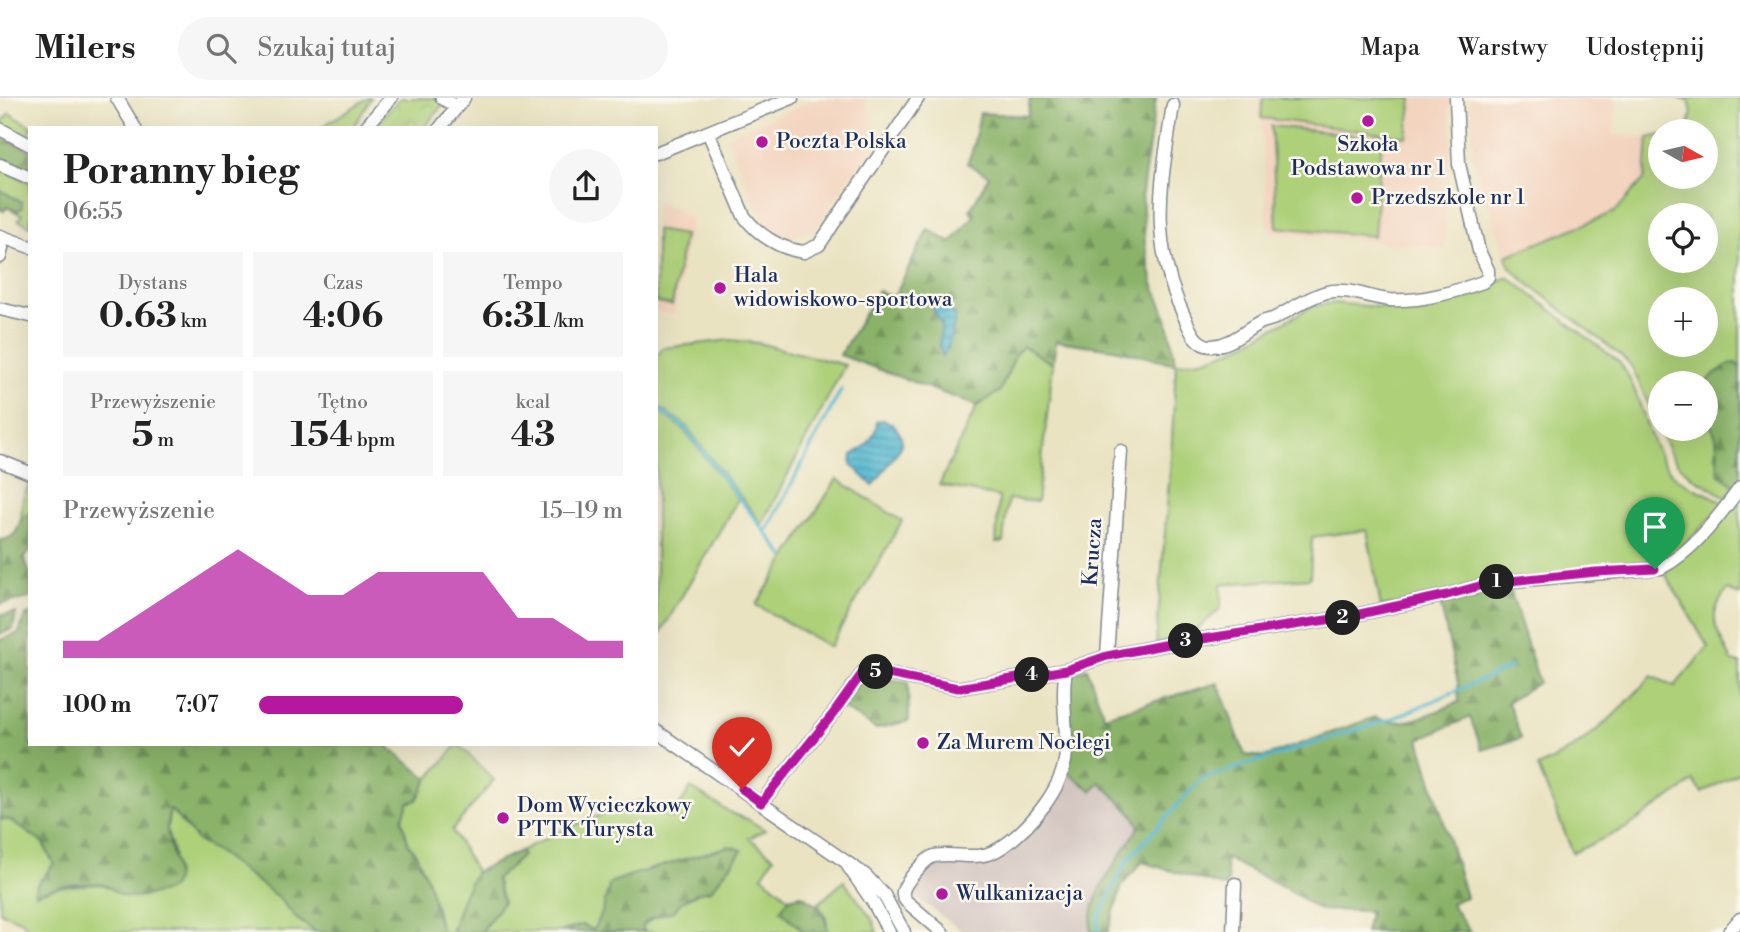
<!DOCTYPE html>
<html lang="pl">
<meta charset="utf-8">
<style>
body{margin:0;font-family:"Libre Bodoni",serif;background:#f6f6f6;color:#222;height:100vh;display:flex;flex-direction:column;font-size:26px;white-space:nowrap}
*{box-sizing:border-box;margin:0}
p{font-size:23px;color:#767676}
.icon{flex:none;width:38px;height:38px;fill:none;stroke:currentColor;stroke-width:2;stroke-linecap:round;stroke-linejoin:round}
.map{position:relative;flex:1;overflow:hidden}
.side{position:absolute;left:28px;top:28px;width:630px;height:620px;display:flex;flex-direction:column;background:#fff;border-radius:0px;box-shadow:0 7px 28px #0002}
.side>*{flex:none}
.needle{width:46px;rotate:98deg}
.tools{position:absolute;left:1648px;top:21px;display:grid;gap:14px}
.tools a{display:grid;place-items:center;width:70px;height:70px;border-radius:50%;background:#fff;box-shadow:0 7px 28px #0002;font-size:35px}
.pin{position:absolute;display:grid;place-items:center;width:60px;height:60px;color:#fff;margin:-72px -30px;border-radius:50% 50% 50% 0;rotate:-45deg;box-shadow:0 0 7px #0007}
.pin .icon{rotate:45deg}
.km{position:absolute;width:35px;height:35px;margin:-18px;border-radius:50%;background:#222;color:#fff;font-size:19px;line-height:35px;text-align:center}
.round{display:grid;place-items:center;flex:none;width:74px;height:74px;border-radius:37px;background:#f6f6f6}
.headline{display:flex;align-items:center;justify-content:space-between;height:119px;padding:0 35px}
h1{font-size:38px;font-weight:700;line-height:52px}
.metrics{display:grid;grid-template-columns:repeat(3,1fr);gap:10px;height:119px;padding:7px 35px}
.metrics div{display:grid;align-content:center;border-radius:0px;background:#f6f6f6;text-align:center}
.metrics b{font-size:35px;font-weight:700}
.metrics small{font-size:19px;font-weight:400}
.metrics p{font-size:19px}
.chart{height:196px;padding:14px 35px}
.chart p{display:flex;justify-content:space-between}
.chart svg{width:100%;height:126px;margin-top:7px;fill:#b5179e;opacity:.7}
ul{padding:0 35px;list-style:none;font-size:23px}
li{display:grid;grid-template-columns:112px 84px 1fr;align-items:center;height:52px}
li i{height:18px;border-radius:9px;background:#b5179e}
header{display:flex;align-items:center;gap:42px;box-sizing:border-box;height:98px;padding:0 35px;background:#fff;border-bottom:2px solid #e0e0e0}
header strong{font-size:33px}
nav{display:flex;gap:38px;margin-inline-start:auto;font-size:24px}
.search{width:490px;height:63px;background:#f6f6f6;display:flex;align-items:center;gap:18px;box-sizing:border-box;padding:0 24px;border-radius:38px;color:#767676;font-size:26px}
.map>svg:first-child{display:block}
.built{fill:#f3d4bf}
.industrial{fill:#cfc0bb}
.green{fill:#add079;stroke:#64806c;stroke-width:2;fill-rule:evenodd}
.forest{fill:url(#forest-firs);stroke:#527064;stroke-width:2}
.park{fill:url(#park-crowns);stroke:#64806c;stroke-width:2}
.water{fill:url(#water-rules);stroke:#357296;stroke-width:2}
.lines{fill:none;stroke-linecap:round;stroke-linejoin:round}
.stream{stroke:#4fb5ce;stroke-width:3.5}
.minor-casing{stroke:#828990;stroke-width:15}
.minor{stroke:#fff;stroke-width:12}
.route-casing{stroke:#fff;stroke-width:14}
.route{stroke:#b5179e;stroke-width:9}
.poi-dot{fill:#b5179e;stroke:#fbf7ec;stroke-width:2.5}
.labels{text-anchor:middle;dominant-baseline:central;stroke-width:5;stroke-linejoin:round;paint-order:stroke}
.poi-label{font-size:21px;fill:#1b2f5e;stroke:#fbf7ec;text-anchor:start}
.street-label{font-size:21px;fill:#1b2f5e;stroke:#fbf7ec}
</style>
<header>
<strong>Milers</strong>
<div class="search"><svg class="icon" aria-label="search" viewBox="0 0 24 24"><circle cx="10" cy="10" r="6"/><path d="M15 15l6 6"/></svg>Szukaj tutaj</div>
<nav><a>Mapa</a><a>Warstwy</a><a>Udostępnij</a></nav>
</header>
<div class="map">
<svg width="1740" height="834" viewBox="0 0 1740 834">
<defs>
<pattern id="forest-firs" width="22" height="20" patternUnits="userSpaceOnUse" patternTransform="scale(1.75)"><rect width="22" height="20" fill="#8ab269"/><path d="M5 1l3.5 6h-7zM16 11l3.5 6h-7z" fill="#70915a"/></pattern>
<pattern id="park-crowns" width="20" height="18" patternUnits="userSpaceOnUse" patternTransform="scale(1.75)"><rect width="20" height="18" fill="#add079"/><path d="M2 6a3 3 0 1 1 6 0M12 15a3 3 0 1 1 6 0" fill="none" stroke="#94b36b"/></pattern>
<pattern id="water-rules" width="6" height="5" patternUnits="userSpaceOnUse" patternTransform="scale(1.75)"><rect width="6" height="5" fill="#4fb5ce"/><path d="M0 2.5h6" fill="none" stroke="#4194aa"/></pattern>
</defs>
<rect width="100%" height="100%" fill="#fbf7ec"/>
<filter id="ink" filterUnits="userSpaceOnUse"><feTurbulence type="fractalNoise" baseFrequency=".0143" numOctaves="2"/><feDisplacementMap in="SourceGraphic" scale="14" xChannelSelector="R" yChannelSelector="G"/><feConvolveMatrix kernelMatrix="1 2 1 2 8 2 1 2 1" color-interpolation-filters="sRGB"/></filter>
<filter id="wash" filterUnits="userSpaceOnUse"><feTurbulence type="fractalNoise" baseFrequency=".00686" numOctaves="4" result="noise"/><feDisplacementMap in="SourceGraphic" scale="28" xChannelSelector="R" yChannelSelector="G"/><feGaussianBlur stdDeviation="1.57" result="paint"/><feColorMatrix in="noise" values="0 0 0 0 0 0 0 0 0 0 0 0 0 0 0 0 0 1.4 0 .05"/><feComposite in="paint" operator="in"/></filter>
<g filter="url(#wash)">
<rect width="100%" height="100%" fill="#eae3c2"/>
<path class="built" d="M818 0H865L879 39 815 131 784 142 766 127 756 109 727 38Z
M1260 0H1450L1451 43 1445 150 1268 134 1261 20 1258 16Z
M1469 0H1616L1614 37 1648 40 1645 80 1615 114 1506 158 1473 63 1472 25Z
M656 102 688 118 691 122 674 217 656 213Z"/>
<path class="industrial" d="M1067 674 1100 683 1135 719 1139 728 1099 794 1090 818 1091 834H963L908 793 929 764 996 757Z"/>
<path class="green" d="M368 0H371L353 30H320Z
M1263 0H1412L1407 39 1261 20Z
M1677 0H1740V268L1734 265 1724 269 1704 285H1661V331H1706V324L1713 329 1717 346 1716 359 1736 389 1726 400C1702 382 1689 383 1670 355L1632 269 1620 257 1526 184 1510 169 1506 158 1615 114 1645 80 1648 40 1661 37V79H1706V33H1681L1689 27 1692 14 1689 3ZM1661 117H1706V163H1661ZM1661 201H1706V247H1661Z
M9 15 34 30H30V42L1 27Z
M1271 28 1382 40 1374 138 1277 129Z
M0 71 30 84V128L19 122 22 117 7 109 4 113 0 111Z
M656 132 684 137 672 207 656 204Z
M1508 179 1619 264C1644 294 1646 355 1677 380 1691 391 1710 395 1725 406L1682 449 1656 468H1629L1381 509 1367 432 1312 439 1310 480 1221 486V510L1186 541 1156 545 1171 360 1176 266 1206 261 1237 250 1313 208 1334 205 1408 212 1479 192Z
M730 242 758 245 845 267 762 426 685 327 656 307V259L663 250Z
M1023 248 1053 266 1037 404 1008 401 1003 444 996 445 999 399 939 387 977 308 1000 293 1015 258Z
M656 312 682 330 738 401 656 543Z
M837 381 902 423 830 549 756 507Z
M29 385 30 415 21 421 23 400Z
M1734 404 1740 406V497L1727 492C1704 521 1718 533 1732 563L1740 565V674L1702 695 1694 683 1626 730 1573 755 1538 669C1583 649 1619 615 1651 578L1675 588 1708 549 1664 474Z
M458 646 494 682 452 732 476 774 463 798 451 834H441L436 809 416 756 408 745 402 722 408 705 417 702 428 681Z
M691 690 733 716 747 721 765 732 749 740 774 759 762 778 789 800 781 812 804 834H645L641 828 680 804 699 794 711 792 742 753 687 760 610 785 602 815 593 833 582 827 559 834H481L503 804 496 781 523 757 520 753 569 729 639 703 671 721Z
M170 710 198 743 219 755 279 800 297 821 316 834H32L22 823 0 814V721L10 722 43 745 54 766 36 788 35 796 56 789 103 786 124 798 174 757 167 732Z
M844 783 872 821 877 834H828L826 819 818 806Z"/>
<path class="forest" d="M1030 0H1156L1142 94 1145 148 1153 186 1167 220 1176 266 1114 251 1056 243 1053 266 1023 248 1015 258 1000 293 977 308 840 257 878 193 894 199 928 131 951 145 974 118 970 112 989 78 967 65 972 54 980 15 1028 18Z
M0 37 30 52V71L0 59Z
M0 92 22 104V110L16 113 7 109 4 113 0 111Z
M1734 265 1740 268V385L1736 389 1719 376C1714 359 1723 336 1706 324V285H1704L1724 269Z
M30 415V453L24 460 30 476V500L0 506V442C14 441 18 433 21 421Z
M1509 488 1539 584 1508 604 1521 640 1482 652 1470 619 1419 641 1466 799 1451 805 1470 834H1365L1370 813 1319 812 1284 789 1225 760 1228 783 1226 789 1142 764 1122 787 1108 834H1091C1088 794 1121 761 1139 728L1135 719 1100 684 1092 693 1067 674V582L1072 577 1087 570 1104 618 1218 585 1245 657 1264 659 1375 619C1403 632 1431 615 1459 604L1458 585 1440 504Z
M16 515 13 531 0 536V517Z
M30 516V646H385L428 681 417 702 408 705 402 722 408 745 416 756 428 783 441 834H316L297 821 279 800 219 755 198 743 170 711C169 717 166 726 167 732 168 749 180 768 174 786 170 797 133 800 123 798 114 795 109 786 99 786 78 784 55 789 35 796L36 788 54 766 43 745 10 722 0 721V542L19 535 26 517Z
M864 578 908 584 909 623 876 631 841 609Z
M729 748 742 752 711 792 699 794 681 804 674 813 650 821 642 828 645 834H559L582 827 593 832 602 815 610 785 628 778Z
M520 753 523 757 496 781 503 804 481 834H451L463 798 476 774Z
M801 797C821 807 824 812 828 834H804L781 812 789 800Z"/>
<path class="park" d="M400 0H448L424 30H372Z"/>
<path class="water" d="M941 204 956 218 948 250 942 258 939 247 942 227 935 215 934 209Z
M883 322C895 325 904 337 901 349L873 388 851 366 852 357C865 350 876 340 877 323Z"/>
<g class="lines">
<path class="stream" d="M656 310 684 329 784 458
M766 434 841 292
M1098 834V822L1126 764 1201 681 1394 620 1511 569"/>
</g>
</g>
<g filter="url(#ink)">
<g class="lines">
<defs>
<path id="minor" d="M117 0 135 30
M442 0 457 9
M1173 7C1161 86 1148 143 1185 220 1190 232 1196 248 1212 248 1231 247 1244 233 1260 225 1264 223 1270 222 1275 220 1292 211 1308 199 1327 194 1347 189 1369 200 1390 202 1421 204 1454 194 1483 184L1488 179V172L1479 153 1459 66 1456 0
M365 30 391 0
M440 30 464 0
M0 31 30 47
M708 34 744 118C758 137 780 151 804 154L819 147 918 0
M656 55 792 0
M0 67 30 80
M0 138 30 149
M0 159 2 150
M0 211 30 218
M0 363 30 375
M1107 558 1121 353
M656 633 865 777 884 797 904 834
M761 705 833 616 863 574H878L958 590 1066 572 1107 558 1163 547 1346 519 1447 497 1490 485 1661 470C1694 453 1718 419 1740 390
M848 768 873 804 889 834
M942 834 906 803C904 800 902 799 903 794 904 785 926 760 934 758 959 753 977 766 1002 749 1031 729 1065 689 1066 653 1067 626 1061 598 1066 572
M1233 834 1235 786
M1729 834 1740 821"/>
</defs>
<use href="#minor" class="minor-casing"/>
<use href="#minor" class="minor"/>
</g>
</g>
<g class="lines" filter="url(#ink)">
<defs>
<path id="route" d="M742 691 761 705 833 616 863 574H878L958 590 1066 572 1107 558 1163 547 1346 519 1447 497 1490 485 1596 474 1655 471"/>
</defs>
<use href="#route" class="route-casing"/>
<use href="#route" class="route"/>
</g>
<g class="poi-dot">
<circle cx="1368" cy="23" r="7"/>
<circle cx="762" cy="44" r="7"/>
<circle cx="1357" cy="100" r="7"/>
<circle cx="720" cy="190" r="7"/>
<circle cx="923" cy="645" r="7"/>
<circle cx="503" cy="720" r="7"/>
<circle cx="942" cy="796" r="7"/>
</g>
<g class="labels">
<g class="poi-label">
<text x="776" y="44">Poczta Polska</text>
<text x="1368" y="47" text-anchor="middle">Szkoła<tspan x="1368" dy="24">Podstawowa nr 1</tspan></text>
<text x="1371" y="100">Przedszkole nr 1</text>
<text x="734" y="178">Hala<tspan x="734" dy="24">widowiskowo-sportowa</tspan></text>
<text x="937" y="645">Za Murem Noclegi</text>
<text x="517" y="708">Dom Wycieczkowy<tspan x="517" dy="24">PTTK Turysta</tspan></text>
<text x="956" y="796">Wulkanizacja</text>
</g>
<g class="street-label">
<text transform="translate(1093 454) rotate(-86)">Krucza</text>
</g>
</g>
</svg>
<div class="tools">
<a><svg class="needle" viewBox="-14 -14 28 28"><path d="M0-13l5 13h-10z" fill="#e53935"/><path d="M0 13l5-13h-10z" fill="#767676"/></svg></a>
<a><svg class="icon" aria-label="locate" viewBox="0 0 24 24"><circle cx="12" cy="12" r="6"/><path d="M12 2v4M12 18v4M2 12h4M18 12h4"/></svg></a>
<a>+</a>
<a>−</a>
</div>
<div class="pin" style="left:1655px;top:471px;background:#1e9e55"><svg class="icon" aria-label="arrive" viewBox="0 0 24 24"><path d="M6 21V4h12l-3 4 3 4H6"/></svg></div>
<div class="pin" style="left:742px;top:691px;background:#d93025"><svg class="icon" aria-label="check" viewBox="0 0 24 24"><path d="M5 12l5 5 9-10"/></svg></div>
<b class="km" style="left:1497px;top:484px">1</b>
<b class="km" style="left:1343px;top:520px">2</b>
<b class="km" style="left:1186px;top:543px">3</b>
<b class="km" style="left:1032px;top:577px">4</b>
<b class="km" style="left:876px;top:574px">5</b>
<section class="side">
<div class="headline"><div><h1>Poranny bieg</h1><p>06:55</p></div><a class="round"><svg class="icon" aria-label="share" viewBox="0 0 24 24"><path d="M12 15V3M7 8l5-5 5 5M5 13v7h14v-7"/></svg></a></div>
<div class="metrics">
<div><p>Dystans</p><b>0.63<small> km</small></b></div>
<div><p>Czas</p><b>4:06</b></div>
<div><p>Tempo</p><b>6:31<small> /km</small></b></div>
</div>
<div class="metrics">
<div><p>Przewyższenie</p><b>5<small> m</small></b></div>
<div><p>Tętno</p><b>154<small> bpm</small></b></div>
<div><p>kcal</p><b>43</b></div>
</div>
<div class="chart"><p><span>Przewyższenie</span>15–19 m</p>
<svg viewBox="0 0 160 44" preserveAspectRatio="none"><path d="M0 44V38L10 38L20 30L30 22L40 14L50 6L60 14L70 22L80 22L90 14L100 14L110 14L120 14L130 30L140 30L150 38L160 38V44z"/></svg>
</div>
<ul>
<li><b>100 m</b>7:07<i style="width:56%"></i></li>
</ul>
</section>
</div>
